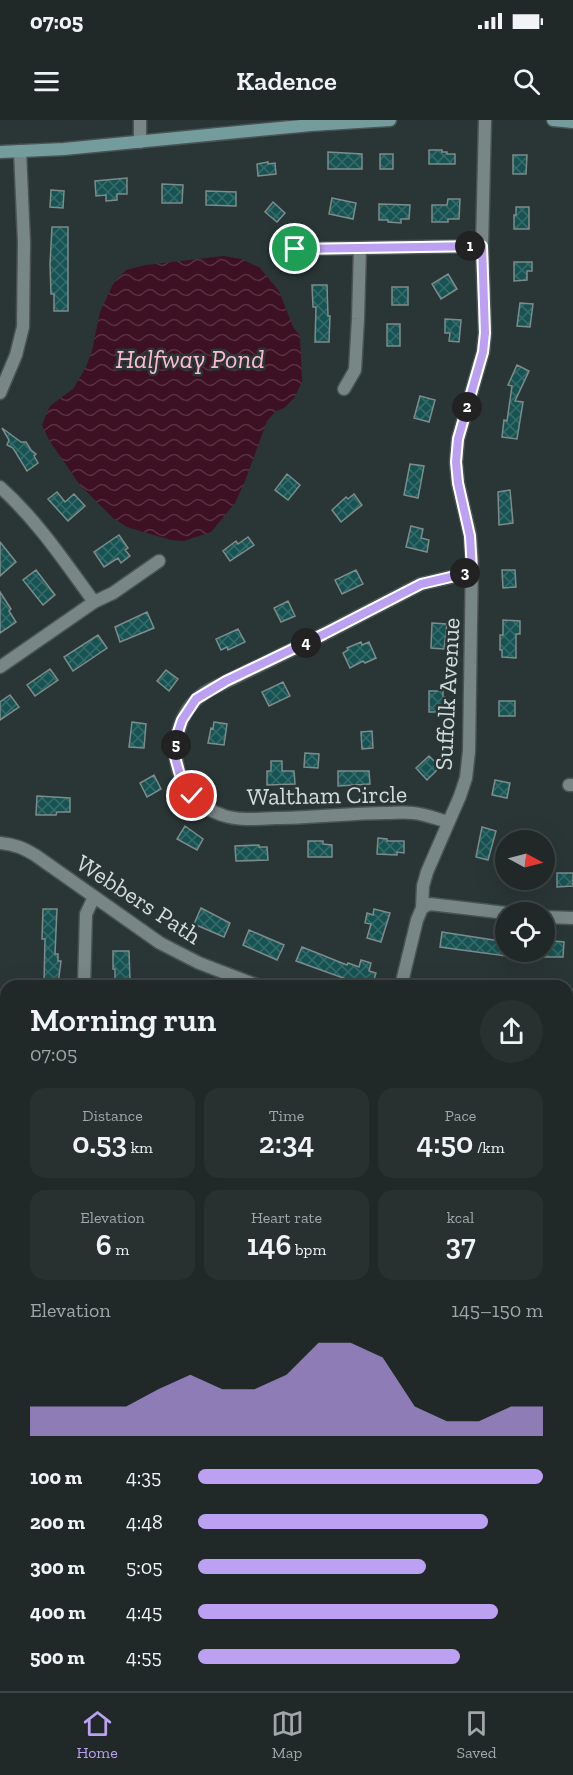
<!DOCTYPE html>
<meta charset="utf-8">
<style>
body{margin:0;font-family:"Zilla Slab",serif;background:#283030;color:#f1f3f6;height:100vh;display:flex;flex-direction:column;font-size:22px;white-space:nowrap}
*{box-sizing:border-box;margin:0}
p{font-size:20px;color:#a2a6a8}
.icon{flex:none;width:33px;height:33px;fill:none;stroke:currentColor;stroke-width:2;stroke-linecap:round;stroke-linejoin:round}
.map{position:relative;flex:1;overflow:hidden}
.details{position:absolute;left:0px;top:860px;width:573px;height:712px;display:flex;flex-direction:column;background:#202828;border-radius:18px 18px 0 0;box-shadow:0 6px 24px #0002,0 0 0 2px #3d4445}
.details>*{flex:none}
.needle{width:39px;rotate:97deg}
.controls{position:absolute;left:495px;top:710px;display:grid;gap:12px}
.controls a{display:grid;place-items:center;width:60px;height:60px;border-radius:50%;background:#202828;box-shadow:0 6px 24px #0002,0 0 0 2px #3d4445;font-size:30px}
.pin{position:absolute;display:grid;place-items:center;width:51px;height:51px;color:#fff;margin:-26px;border:3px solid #fff;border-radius:50%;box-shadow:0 2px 6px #0007}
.km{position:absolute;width:30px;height:30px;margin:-15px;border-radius:50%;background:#222;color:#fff;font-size:16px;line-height:30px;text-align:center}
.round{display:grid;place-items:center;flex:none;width:63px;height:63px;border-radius:32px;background:#283030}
.headline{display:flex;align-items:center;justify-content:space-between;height:102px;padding:0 30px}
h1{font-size:33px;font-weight:600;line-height:45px}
.figures{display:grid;grid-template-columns:repeat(3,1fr);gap:9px;height:102px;padding:6px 30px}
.figures div{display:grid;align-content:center;border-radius:15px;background:#283030;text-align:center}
.figures b{font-size:30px;font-weight:600}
.figures small{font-size:16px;font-weight:400}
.figures p{font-size:16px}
.chart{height:168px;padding:12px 30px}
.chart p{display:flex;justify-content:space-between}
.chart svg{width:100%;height:108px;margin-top:6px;fill:#bca0f2;opacity:.7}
ul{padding:0 30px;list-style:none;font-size:20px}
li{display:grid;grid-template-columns:96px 72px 1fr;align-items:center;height:45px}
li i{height:15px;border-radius:8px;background:#bca0f2}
.status{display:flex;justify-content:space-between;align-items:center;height:42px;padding:0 30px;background:#202828;direction:ltr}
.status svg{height:16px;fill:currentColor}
header{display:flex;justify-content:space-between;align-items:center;height:78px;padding:0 30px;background:#202828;font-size:27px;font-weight:600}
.dock{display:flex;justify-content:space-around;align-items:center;height:84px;border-top:2px solid #3d4445;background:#202828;font-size:16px;color:#a2a6a8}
.dock a{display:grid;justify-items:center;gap:3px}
.dock .on{color:#bca0f2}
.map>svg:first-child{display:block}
.park{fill:url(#park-crowns)}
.water{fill:url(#water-waves)}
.building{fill:url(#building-cross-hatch);stroke:#7d8b8b;stroke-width:1.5}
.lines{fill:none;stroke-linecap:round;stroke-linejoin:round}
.service-casing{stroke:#495353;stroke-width:9}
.minor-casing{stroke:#495353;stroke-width:15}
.secondary-casing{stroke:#495353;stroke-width:15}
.path{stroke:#667070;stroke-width:2;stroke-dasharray:3 4.5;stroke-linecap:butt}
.service{stroke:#788686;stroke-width:6}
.minor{stroke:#788686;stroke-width:12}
.secondary{stroke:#749c9c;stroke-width:12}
.route-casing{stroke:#fff;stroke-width:12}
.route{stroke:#bca0f2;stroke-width:8}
.labels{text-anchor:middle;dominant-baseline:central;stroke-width:5;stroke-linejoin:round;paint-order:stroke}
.street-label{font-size:24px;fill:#d4dbdb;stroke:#2a3636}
.water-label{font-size:26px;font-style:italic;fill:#ffbacf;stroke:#2a3636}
</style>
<div class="status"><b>07:05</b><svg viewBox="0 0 49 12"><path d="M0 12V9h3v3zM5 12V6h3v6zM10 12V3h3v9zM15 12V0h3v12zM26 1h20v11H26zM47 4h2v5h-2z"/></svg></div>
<header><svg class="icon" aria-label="menu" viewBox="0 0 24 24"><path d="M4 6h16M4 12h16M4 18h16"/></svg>Kadence<svg class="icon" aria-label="search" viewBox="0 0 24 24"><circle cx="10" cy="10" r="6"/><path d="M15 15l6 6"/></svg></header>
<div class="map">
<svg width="573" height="1571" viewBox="0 0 573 1571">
<defs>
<pattern id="park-crowns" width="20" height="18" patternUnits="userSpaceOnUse" patternTransform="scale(1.5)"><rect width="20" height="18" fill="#764555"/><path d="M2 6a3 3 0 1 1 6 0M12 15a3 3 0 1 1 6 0" fill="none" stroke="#895f6d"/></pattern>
<pattern id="water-waves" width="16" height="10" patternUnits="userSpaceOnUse" patternTransform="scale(1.5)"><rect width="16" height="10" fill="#3d1022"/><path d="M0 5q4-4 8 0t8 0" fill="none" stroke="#583242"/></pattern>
<pattern id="building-cross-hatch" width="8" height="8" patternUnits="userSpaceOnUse" patternTransform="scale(1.5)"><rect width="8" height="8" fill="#175353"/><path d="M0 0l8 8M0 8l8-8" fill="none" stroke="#386b6b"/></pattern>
</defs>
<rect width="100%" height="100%" fill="#2a3636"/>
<path class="park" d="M0 971H6V1566H567V996L573 997V1571H0Z"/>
<path class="water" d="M224 136 241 139 259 147 279 171 293 207 300 216 302 261 295 277 284 288 276 291 267 301 245 361 235 383 211 412 184 421 171 420 127 407 113 398 80 365 49 320 42 305 50 286 73 269 86 247 92 231 100 192 113 164 126 150 146 145Z"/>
<path class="building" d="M429 30H442V32H447V34H455V44H429Z
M328 32 362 34V49H328Z
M380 34H393V49H380Z
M513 35H527L526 54H513Z
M268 42V44L275 43 276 54 258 56 257 44Z
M127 58V74H117V80L106 81V75L96 76 95 61Z
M162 64 183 65 182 83H162Z
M51 70 64 71 63 88 50 87Z
M206 71 236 72V86L206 85Z
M332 78 356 83 353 99 329 94Z
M448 79H460L459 99H448V102H432V85H447Z
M273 82 285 93 277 102 265 92Z
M379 84 410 85 409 99H401V103L388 102V100H379Z
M516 87H529V109H514V95H516Z
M52 107H68V191H54V174H51L50 144Z
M514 142H532V151H527V160L514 161Z
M448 154 457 169 441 179 432 164Z
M312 165H327L328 196H330L329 222H315L316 187H313Z
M392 167H408V185H392Z
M520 183 533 184 530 207 517 206Z
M445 199 461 200 459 222 449 221 450 213H445Z
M387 204H400V226H387Z
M517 245 529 251 515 281 523 282 517 319 502 317 504 300 507 301 512 266 508 265Z
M420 276 435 280 429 302 414 298Z
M2 308 21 322H26L31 330 36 334 34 336 38 343 27 351 13 328 7 325 9 320Z
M410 344 424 346 418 378 404 375Z
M287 354 300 365 288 380 275 370Z
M510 370 513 403 499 405 498 372Z
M57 372 65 382 74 374 85 386 68 401 48 379Z
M354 374 362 385 341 402 332 390 346 377 348 379Z
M411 406 423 409 421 418 429 420 427 432 406 427Z
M119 415 128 428 125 430 130 436 121 443 118 438 104 447 94 432Z
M248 417 254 425 230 441 223 431 236 421 238 424Z
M0 422 16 442 0 456Z
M36 450 55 475 43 485 23 460Z
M356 450 363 464 342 474 335 460Z
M502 450H515L516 467 503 468Z
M0 472 11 489 9 491 16 502 0 513Z
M288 481 295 496 281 502 274 488Z
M147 492 154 508 120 522 115 507Z
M503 500 520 501V514H516V538L502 537V530H500V515H503Z
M432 503 447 504 444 529 431 528Z
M238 509 245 522 228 530 227 527 221 530 216 519Z
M98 515 107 528 73 551 64 537Z
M361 522 362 525 369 522 376 538 365 543 363 541 350 548 343 533 348 530 347 528Z
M50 549 58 560 35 576 27 565Z
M166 550 178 559 169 571 157 561Z
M283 562 290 576 269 586 262 572Z
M429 571H443V577H445V592H429Z
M10 575 19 587 0 600V582Z
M499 581H515V596H499Z
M132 602 146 604 144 628 129 627Z
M214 602 227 604 224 625 208 623 211 608 213 609Z
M372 611 373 628 362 629 361 612Z
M305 633 319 634 318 648 304 647Z
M429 636 440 647 427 660 416 648Z
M271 641H282V651H294L295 664 267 665V651H271Z
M338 651H369L370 664 338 666Z
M154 655 161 669 147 677 140 663Z
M495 660 510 663 507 678 492 675Z
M37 676 70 678V692H57L56 695H36Z
M185 706 203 719 197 730 177 719Z
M482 707 496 711 488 740 476 737Z
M378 718 387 719V721H404V733L397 732V735L377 734Z
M308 721H323V724L332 725V737H308Z
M259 725V727H267L268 740 236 741 235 726Z
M557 753H573V766L557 767Z
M201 788 230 803 224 817 194 804Z
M43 789H57L55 834H58V841H61L58 864H44L45 819H42Z
M374 789 390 793 381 822 367 818 371 804 365 803 367 793 373 795Z
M249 810 284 825 277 840 243 825Z
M442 812 506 822V836L440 827Z
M544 820 564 822 563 837H544Z
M302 827 347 845 348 843 359 847 361 840 371 843 369 851 376 853 372 866H366L346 859 296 841Z
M113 831H129L130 861H115V849H113Z"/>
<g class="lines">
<defs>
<path id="service" d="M410 1566 412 1571
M461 1566 463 1571"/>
<path id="minor" d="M140 22V0
M295 129 360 128
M344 269 355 250 358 199 360 128 482 126
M0 273 16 235 23 207 24 122 20 31
M0 367C37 400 65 442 94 482
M0 547 94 482 113 473 159 441
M569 665H573
M448 702C437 699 425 694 413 693 404 692 395 693 386 693 349 693 313 698 276 698 259 699 238 701 222 695 197 687 179 664 176 638 175 632 176 626 177 620 179 598 192 579 211 569L324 514 421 464 472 452
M0 723C14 724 23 728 35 735L160 823 199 843 259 866
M422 788 430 784 506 793
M544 797 573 798
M84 866 86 794 94 777
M401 866 417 800 422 788 423 766 427 752 460 676 466 658 469 631 472 440 470 415 458 363 456 342 458 319 483 232 485 213 482 126 485 0
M567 923H573"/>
<path id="secondary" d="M553 0 573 2
M0 32 64 29 311 5 390 0"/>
</defs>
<use href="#service" class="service-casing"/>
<use href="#minor" class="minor-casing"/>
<use href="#secondary" class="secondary-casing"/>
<path class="path" d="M54 1566 55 1571"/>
<use href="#service" class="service"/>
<use href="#minor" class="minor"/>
<use href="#secondary" class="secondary"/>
</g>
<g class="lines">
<defs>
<path id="route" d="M192 676 180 655 175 637 177 615 182 600 196 579 226 561 324 514 421 464 472 452 470 416 458 363 456 342 458 319 483 232 485 213 482 126 295 129"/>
</defs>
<use href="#route" class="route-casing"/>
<use href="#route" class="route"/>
</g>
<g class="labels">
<g class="street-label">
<text transform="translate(447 574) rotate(-87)">Suffolk Avenue</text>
<text transform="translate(327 675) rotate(-1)">Waltham Circle</text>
<text transform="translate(139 779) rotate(33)">Webbers Path</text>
</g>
<g class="water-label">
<text x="190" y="239">Halfway Pond</text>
</g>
</g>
</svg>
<div class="controls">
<a><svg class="needle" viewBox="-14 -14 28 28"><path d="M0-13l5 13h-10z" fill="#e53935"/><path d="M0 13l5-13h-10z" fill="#a2a6a8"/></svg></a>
<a><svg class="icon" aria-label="locate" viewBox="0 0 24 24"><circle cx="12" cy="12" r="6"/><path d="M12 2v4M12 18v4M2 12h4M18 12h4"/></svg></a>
</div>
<div class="pin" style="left:295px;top:129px;background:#1e9e55"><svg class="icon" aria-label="arrive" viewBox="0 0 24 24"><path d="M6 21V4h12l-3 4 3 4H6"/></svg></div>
<div class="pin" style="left:192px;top:676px;background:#d93025"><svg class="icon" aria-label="check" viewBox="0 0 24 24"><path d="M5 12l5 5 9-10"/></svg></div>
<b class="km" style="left:470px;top:126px">1</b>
<b class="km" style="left:467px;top:287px">2</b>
<b class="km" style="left:465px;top:453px">3</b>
<b class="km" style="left:306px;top:523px">4</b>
<b class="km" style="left:176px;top:625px">5</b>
<section class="details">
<div class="headline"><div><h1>Morning run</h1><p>07:05</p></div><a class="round"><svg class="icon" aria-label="share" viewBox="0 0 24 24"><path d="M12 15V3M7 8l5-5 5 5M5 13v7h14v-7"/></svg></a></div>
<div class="figures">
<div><p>Distance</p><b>0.53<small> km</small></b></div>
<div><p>Time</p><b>2:34</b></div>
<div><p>Pace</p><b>4:50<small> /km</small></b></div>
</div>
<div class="figures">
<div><p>Elevation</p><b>6<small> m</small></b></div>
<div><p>Heart rate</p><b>146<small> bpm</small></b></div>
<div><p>kcal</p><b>37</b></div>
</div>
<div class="chart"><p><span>Elevation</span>145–150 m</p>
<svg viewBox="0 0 160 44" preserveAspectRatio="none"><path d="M0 44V32L10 32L20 32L30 32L40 25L50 19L60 25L70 25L80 19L90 6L100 6L110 12L120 32L130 38L140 38L150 32L160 32V44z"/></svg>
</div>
<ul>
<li><b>100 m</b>4:35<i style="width:100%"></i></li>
<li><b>200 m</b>4:48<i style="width:84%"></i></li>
<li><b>300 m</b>5:05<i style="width:66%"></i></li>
<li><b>400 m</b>4:45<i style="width:87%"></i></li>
<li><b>500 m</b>4:55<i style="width:76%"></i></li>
</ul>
</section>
</div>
<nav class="dock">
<a class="on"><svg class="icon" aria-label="home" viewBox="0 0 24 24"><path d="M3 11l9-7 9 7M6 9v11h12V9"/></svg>Home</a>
<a><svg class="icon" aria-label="map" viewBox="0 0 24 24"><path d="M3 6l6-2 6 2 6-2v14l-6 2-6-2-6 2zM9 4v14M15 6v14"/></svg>Map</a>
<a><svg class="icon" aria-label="saved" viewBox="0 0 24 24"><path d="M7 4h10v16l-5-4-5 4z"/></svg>Saved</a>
</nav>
